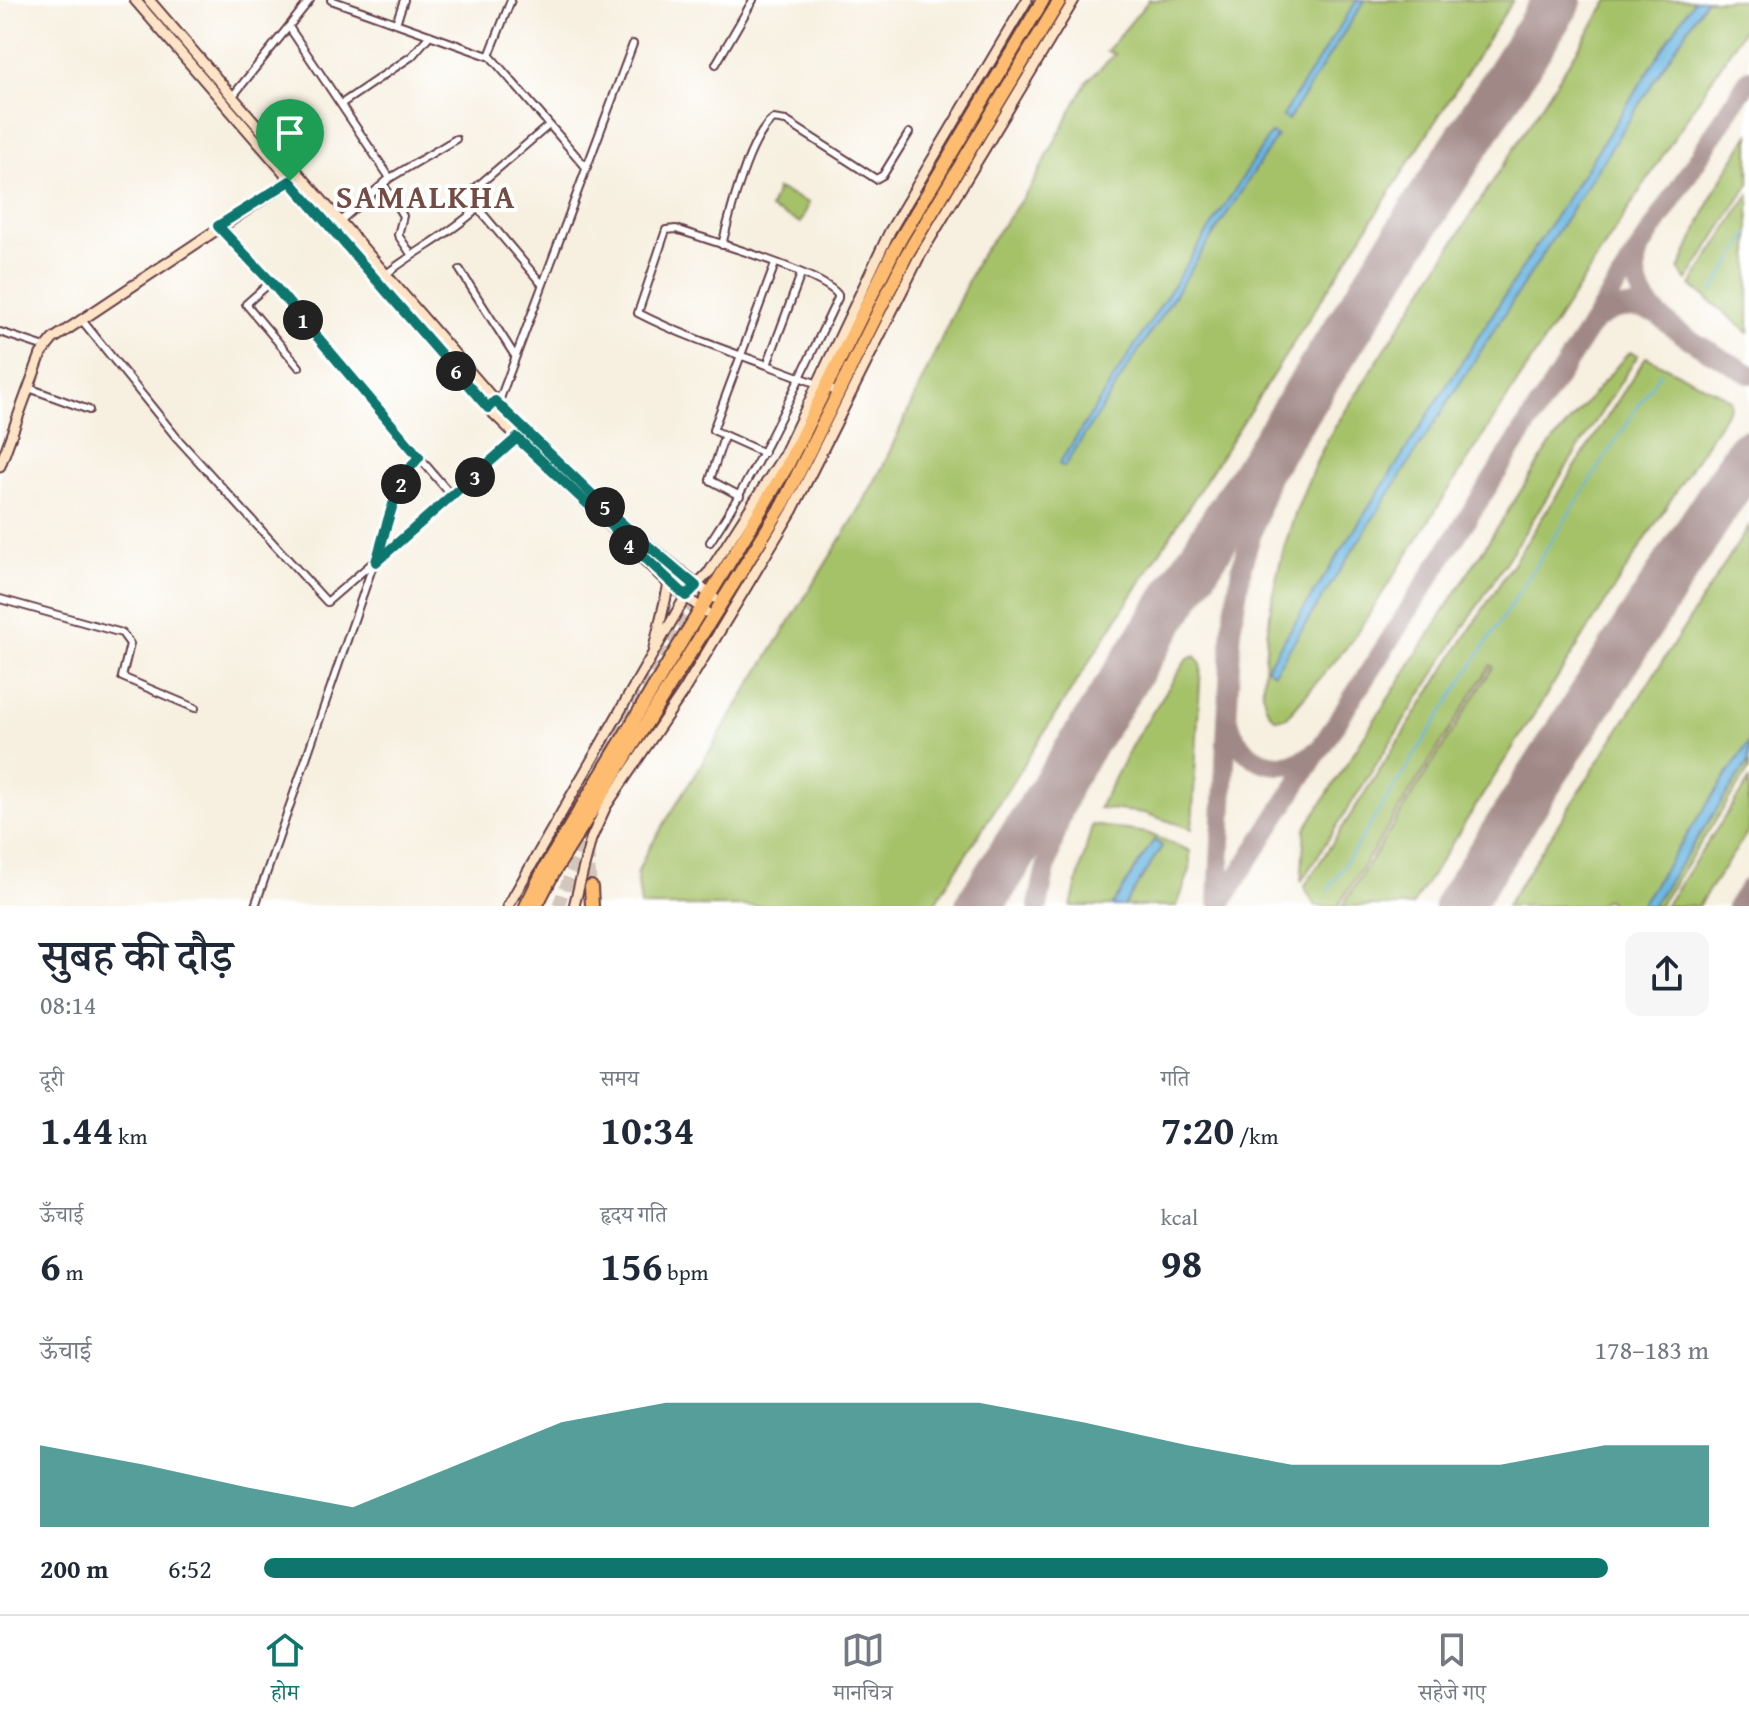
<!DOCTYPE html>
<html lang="hi">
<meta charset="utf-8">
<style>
body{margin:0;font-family:"Gentium Book Plus","Noto Serif Devanagari",serif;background:#f6f6f7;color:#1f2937;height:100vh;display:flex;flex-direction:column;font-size:30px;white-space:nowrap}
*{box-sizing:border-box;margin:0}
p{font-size:26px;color:#747a83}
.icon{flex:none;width:44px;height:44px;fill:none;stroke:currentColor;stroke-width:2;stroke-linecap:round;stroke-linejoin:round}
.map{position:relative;height:906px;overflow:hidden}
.side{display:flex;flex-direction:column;background:#fff;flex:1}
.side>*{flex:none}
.pin{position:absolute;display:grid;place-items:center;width:68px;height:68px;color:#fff;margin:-82px -34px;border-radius:50% 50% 50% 0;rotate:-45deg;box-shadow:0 0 8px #0007}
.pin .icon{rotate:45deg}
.km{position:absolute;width:40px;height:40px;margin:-20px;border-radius:50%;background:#222;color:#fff;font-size:22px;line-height:40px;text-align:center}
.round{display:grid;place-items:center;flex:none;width:84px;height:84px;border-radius:16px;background:#f6f6f7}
.head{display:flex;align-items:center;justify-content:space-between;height:136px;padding:0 40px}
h1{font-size:44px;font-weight:600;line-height:60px}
.stats{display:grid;grid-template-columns:repeat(3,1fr);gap:12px;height:136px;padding:8px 40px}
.stats div{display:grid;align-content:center}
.stats b{font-size:40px;font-weight:600}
.stats small{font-size:22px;font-weight:400}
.stats p{font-size:22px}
.chart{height:224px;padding:16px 40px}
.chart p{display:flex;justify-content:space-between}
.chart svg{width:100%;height:144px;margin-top:8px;fill:#0f766e;opacity:.7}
ul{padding:0 40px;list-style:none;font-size:26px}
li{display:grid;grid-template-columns:128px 96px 1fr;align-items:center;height:60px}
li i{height:20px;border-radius:10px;background:#0f766e}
.dock{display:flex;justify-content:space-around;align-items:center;height:112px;border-top:2px solid #e0e1e3;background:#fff;font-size:22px;color:#747a83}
.dock a{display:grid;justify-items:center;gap:4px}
.dock .active{color:#0f766e}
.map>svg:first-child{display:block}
.green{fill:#a6c269;stroke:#78704a;stroke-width:2}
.water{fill:#68b6e2;stroke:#596a86;stroke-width:2}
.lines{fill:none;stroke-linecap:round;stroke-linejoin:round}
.stream{stroke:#68b6e2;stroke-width:2}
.taxiway{stroke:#a08886;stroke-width:20}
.runway{stroke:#a08886;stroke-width:48}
.highway-tunnel{stroke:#d4c6bc;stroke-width:12;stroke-dasharray:12 6;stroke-linecap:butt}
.street-casing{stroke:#643e46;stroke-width:10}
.secondary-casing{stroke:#643e46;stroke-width:13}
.highway-casing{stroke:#643e46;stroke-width:16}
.street{stroke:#fff;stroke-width:6}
.secondary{stroke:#fee4c6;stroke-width:9}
.highway{stroke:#fdbc70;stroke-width:12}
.route-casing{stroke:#fff;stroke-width:16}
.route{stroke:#0f766e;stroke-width:10}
.labels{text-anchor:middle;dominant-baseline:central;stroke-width:8;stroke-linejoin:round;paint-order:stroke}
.district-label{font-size:32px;font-weight:bold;letter-spacing:2px;fill:#754c43;stroke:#fff}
</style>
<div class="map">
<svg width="1749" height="906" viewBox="0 0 1749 906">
<rect width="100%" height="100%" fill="#fff"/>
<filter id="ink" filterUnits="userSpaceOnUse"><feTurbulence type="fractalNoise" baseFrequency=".0125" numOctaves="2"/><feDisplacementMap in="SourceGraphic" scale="16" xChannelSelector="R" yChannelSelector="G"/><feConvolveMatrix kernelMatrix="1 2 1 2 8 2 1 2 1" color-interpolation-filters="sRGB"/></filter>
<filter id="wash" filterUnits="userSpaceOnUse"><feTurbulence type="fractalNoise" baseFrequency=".006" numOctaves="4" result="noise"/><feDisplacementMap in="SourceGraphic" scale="32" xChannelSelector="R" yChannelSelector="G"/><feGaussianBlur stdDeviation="1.8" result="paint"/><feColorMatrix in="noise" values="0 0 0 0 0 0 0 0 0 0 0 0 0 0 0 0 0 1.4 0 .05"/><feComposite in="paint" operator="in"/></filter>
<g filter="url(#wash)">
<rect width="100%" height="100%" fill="#f7f0e0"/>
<path class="green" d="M1149 0H1513L933 906H641L637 874 645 855 859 510 883 466 978 259 1032 185 1087 81 1115 54 1107 51Z
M1609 0H1694L1267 667 1274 672 1706 0H1749V21L1352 641 1287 717 1276 719C1258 706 1263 681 1265 662 1269 581 1292 510 1328 438Z
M1749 134V184L1687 281 1679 270 1714 192Z
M777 189 809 203 801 223 770 209Z
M1749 194V333L1691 285Z
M1629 352 1638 355 1301 882 1305 829 1550 445Z
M1646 357 1723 395 1731 400V405L1412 906H1342L1493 667 1491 665 1338 906H1316L1304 887Z
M1749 526V742L1640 906H1614L1606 899 1597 906H1506Z
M1195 656 1201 664 1192 829 1144 813 1099 808 1134 741 1187 659Z
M1749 761V770L1659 906H1652Z
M1749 781V830L1698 906H1665Z
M1092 825 1147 833 1190 851V870L1177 906H1124L1162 846 1154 840 1112 906H1071Z"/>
<path class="water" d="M1357 0H1365L1288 120 1282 116Z
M1694 0H1706L1274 673 1266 668Z
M1271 133 1277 136 1064 467 1059 464Z
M1749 742V761L1652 906H1640Z
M1154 840 1162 846 1124 906H1112Z"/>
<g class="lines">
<path class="stream" d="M1712 292 1749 234
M1327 892 1660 372"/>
<path class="taxiway" d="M1638 254C1620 313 1708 348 1749 374
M1595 321C1613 307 1633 304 1655 314
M1230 723C1239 763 1285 779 1316 751
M1218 902 1232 624 1242 565 1273 465 1320 374
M1038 906C1053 820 1086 746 1130 671
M1219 906 1749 79
M1737 906 1749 888"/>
<path class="runway" d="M979 906 1558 0
M1458 906 1749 453"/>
</g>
</g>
<g filter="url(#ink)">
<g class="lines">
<path class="highway-tunnel" d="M791 500 843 399
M621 776 752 564
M555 846 564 819 749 518
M588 850 591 887
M558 906 588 830 603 805"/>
<defs>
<path id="street" d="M331 0 491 57 585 166
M396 23 404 0
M289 27 390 178
M489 56 511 0
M716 64 753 0
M232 97 310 0
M341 104 412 56 430 35
M383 184 403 216 398 235 411 254
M339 222 390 178 456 139
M218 226 271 282 452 496
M722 245C730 214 748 139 773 119L786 121 876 179 883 175 909 133
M460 270 515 356
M385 275C415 251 449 235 477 209
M271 282 246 304 299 367
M541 283 467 195 549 125
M81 319 177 438 327 602 517 438
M0 332 45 347
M767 365 801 274
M29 388 89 410
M498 404 633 44
M724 437 710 480 740 496
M764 453 713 430 775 264
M710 542C761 465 798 381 838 298V295C823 273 707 240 676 229L666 230 638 313C702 346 773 364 839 393
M0 599 122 633 130 644 122 677 195 708
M255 906 399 490 408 470 419 457"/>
<path id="secondary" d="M135 0 488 408 669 584 706 612
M149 0 496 402 625 526 714 598
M0 466 41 354 53 339 290 181
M654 648 669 584
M508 906 686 596 710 571 784 455 890 231 1027 0
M574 906 591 839 606 806 683 692 792 511 918 259 1074 0"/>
<path id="highway" d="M591 887 592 906
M526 906 545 868 786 468 895 248 1043 0
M536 906 553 873 783 504 907 254 1060 0"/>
</defs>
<use href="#street" class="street-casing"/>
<use href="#secondary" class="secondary-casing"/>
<use href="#highway" class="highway-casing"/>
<use href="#street" class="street"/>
<use href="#secondary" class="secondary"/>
<use href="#highway" class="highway"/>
</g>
</g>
<g class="lines" filter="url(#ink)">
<defs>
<path id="route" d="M290 181 488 408 495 401 625 526 696 586 686 596 517 438 376 562C387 527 394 484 419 457L271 282 218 226Z"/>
</defs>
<use href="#route" class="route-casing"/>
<use href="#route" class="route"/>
</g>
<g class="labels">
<g class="district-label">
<text x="426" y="196">SAMALKHA</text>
</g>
</g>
</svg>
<div class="pin" style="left:290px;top:181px;background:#1e9e55"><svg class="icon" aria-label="arrive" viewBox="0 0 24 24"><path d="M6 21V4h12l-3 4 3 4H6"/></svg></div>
<b class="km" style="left:303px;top:320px">1</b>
<b class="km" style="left:401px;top:484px">2</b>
<b class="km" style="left:475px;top:477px">3</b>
<b class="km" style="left:629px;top:545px">4</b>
<b class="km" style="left:605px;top:507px">5</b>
<b class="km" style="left:456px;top:371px">6</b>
</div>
<section class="side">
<div class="head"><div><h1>सुबह की दौड़</h1><p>08:14</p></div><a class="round"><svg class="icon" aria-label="share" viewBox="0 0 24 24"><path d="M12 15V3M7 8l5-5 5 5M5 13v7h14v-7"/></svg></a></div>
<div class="stats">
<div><p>दूरी</p><b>1.44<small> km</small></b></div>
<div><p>समय</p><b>10:34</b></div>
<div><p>गति</p><b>7:20<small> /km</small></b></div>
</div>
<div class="stats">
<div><p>ऊँचाई</p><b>6<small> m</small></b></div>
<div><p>हृदय गति</p><b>156<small> bpm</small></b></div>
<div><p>kcal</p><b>98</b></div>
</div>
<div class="chart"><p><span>ऊँचाई</span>178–183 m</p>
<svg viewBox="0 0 160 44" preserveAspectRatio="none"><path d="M0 44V19L10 25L20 32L30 38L40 25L50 12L60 6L70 6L80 6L90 6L100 12L110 19L120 25L130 25L140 25L150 19L160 19V44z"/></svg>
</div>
<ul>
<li><b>200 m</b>6:52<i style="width:93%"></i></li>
</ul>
</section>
<nav class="dock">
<a class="active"><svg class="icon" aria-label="home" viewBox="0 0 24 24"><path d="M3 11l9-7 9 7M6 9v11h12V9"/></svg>होम</a>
<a><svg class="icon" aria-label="map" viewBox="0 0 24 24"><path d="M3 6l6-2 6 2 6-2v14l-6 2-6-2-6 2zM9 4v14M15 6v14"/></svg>मानचित्र</a>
<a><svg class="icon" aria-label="saved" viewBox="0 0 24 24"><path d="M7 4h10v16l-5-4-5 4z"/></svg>सहेजे गए</a>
</nav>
